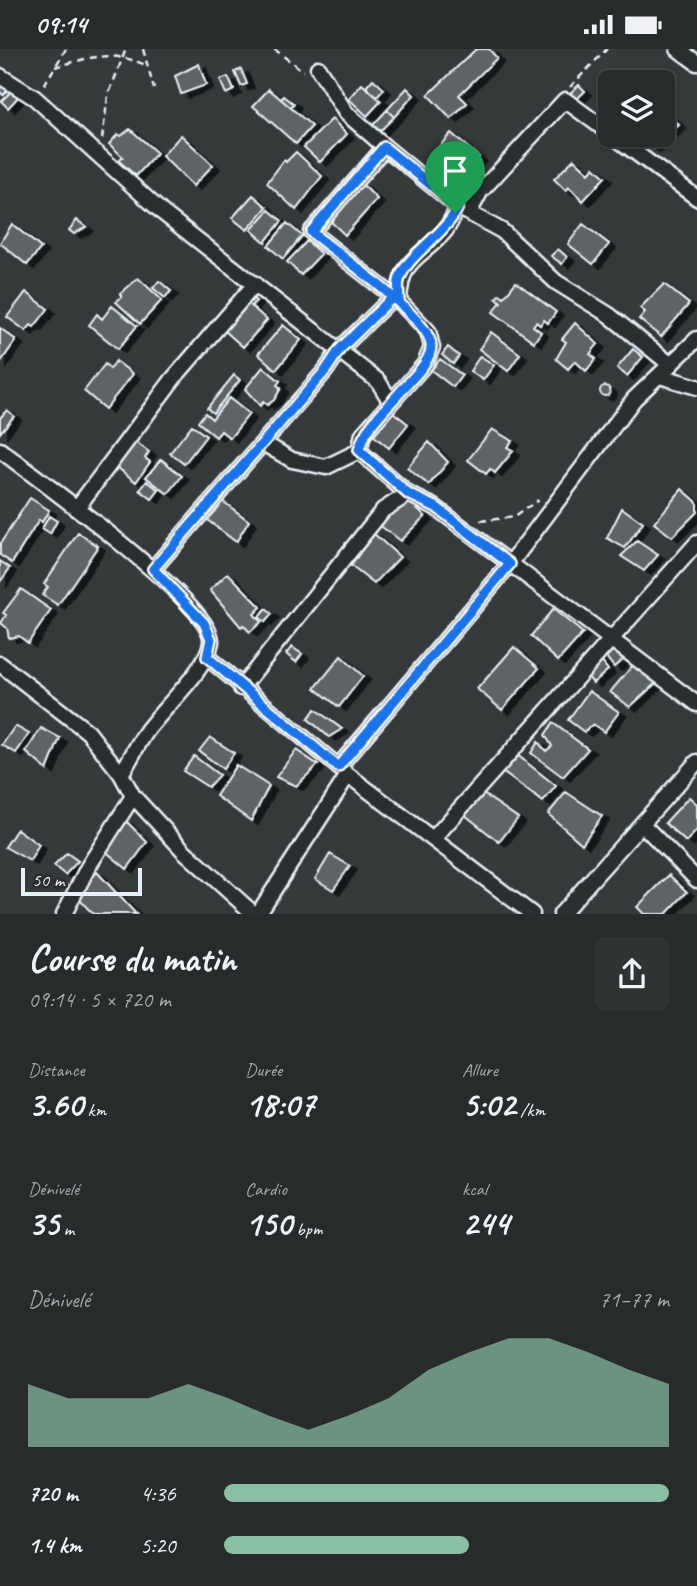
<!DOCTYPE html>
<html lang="fr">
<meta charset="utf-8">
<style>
body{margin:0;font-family:Caveat,sans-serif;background:#303334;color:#f1f3f6;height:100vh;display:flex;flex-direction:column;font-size:26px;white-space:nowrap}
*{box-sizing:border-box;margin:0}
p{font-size:23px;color:#a5a7a9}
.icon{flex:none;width:38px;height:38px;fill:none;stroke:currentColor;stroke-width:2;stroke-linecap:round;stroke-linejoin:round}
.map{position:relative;height:865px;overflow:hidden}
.panel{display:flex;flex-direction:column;background:#282b2c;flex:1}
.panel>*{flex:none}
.controls{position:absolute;left:598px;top:21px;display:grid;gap:14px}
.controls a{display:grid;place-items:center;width:77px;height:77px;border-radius:10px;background:#282b2c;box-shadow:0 2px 5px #0004,0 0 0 2px #444748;font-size:35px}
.scale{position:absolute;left:21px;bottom:18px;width:121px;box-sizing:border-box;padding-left:7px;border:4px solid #e8f1f8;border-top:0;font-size:19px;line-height:24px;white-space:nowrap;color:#e8f1f8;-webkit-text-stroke:5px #2a2d2e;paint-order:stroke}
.pin{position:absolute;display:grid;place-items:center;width:60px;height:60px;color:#fff;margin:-72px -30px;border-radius:50% 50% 50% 0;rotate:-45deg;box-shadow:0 0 7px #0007}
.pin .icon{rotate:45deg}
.round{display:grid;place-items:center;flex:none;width:74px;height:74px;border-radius:10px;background:#303334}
.overview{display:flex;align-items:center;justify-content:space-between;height:119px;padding:0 28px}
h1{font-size:38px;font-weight:700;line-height:52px}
.stats{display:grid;grid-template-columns:repeat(3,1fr);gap:10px;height:119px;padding:7px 28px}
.stats div{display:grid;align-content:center}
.stats b{font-size:35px;font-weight:700}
.stats small{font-size:19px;font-weight:400}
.stats p{font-size:19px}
.chart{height:196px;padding:14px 28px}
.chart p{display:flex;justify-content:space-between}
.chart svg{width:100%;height:126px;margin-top:7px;fill:#8abfa5;opacity:.7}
ul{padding:0 28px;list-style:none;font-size:23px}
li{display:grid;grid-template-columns:112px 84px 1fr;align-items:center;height:52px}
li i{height:18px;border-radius:9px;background:#8abfa5}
.status{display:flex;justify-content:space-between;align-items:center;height:49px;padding:0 35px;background:#282b2c;direction:ltr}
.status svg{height:19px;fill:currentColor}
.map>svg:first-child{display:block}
.building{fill:#5f6365;stroke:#e8f1f8;stroke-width:2;filter:url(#shadow)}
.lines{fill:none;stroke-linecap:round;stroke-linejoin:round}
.street-casing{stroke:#e8f1f8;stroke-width:19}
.path{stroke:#e8f1f8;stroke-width:2.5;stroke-dasharray:7 5;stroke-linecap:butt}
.street{stroke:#2a2d2e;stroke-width:14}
.route-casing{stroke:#fff;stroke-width:14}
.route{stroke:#1a73e8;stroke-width:9}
</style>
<div class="status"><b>09:14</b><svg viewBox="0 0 49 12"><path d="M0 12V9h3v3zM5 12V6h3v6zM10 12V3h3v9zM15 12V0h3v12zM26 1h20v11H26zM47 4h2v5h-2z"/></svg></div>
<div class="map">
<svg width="697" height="865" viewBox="0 0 697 865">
<defs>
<filter id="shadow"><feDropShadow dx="7" dy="4" stdDeviation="0" flood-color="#0009"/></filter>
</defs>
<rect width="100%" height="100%" fill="#35393a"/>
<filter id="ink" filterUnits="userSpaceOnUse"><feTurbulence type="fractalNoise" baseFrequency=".0143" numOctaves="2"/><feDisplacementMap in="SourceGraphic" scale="14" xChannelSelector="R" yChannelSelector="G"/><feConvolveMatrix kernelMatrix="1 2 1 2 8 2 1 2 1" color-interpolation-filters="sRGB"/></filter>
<g filter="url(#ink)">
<path class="building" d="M476 0H489L497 9 459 46 467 54 451 70 428 46Z
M199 15 206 36 181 45 175 27Z
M241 20 247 35 241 37 235 23Z
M228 28 234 41 226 45 220 31Z
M0 30 10 39 3 46 0 43Z
M373 30 384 40 377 48 366 38Z
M604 33 611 38V48L599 40Z
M362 35 381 52 367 67 349 50Z
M579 36 585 42 575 52 568 46Z
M407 39 414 46 394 68 387 61Z
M269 40 312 77 296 95 253 57Z
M13 41 19 47 8 59 1 52Z
M284 47 294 55 291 59 281 50Z
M387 61 394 68 380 82 373 76Z
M670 66 679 76 653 100 644 91 648 88 646 86H663V67L666 70Z
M332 70 347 85 320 113 304 98Z
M130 80 157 104 136 127 119 112 123 108 109 95 118 85 121 87Z
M451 84 479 108 458 132 430 108Z
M181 86 213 116 193 137 162 107Z
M296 103 322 127 296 161 267 134 284 111 286 113Z
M574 110 589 124 594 118 605 128 583 152 569 138 566 142 554 130Z
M361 134 377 150 345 186 328 170Z
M253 146 267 158 247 181 232 169Z
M269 161 282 172 265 193 251 181Z
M77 171 86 178 74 185 69 181Z
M287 174 302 187 283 210 268 197Z
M12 175 41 199 27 216 0 194Z
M583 175 609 195 593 215 568 195Z
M307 192 321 205 301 226 287 213Z
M558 200 567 208 562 215 551 207Z
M138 229 162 251 140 275 116 253 122 247 120 245Z
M159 232 171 242 165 249 153 239Z
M516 233 556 263 548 274 544 271 540 276 536 273 533 277 541 283 534 293 493 263 501 253 496 249 500 245 504 248Z
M664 235 689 255 661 288 639 270 645 263 640 259Z
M26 243 48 260 34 278 31 276 26 282 7 268Z
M248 246 256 252 251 257 267 271 243 298 224 281Z
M112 257 137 277 118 300 89 276 97 265 102 270Z
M575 274 598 295 590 305 596 310 586 322 575 312 568 320 556 310 566 293 562 290Z
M283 276 301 291 276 321 258 305Z
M0 279 16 291 0 314Z
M491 283 520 305 508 322 479 300Z
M448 298 459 307 453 315 442 306Z
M633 300 643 308 627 327 617 319Z
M480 307 494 316 483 331 470 322Z
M440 310 462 326 453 338 431 321Z
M116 312 133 325 105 360 84 342 105 315 110 320Z
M263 318 280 332 277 336 281 339 274 351 267 356 263 353 260 357 245 340Z
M234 326 240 331 213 364 207 359Z
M600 342a5 5 0 1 1 10 0a5 5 0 1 1-10 0Z
M229 349 249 365 230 389 221 382 216 388 198 373 205 364 212 370Z
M7 361 14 367 0 384V369Z
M393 363 408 375 389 399 374 387Z
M192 376 206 387 184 415 170 404Z
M492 380 512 392 507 398 513 402 495 424 490 420 486 425 468 411Z
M133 391 149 403 145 409 150 413 136 433 114 416Z
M429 393 448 413 429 436 407 419Z
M161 410 182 427 168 445 146 428Z
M147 432 159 441 152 450 140 441Z
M682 440 697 453V463L672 488 654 474Z
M406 448 425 467 400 492 378 475Z
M30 449 49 461 42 473 39 471 12 514 0 506V495Z
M221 451 249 472 236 493 206 470Z
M622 459 643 474 625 499 607 489Z
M49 467 57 472 50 485 42 480Z
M78 484 98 497 58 556 42 546 48 538 44 535Z
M373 484 400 508 374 535 351 517Z
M637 492 658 506 644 522 621 507Z
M0 512 10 519 0 533Z
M228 524 261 558 254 565 261 573 250 583 243 576 241 578 210 541Z
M21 540 51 561 28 594 19 587 9 589 7 579 1 574 6 566 3 564Z
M266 560 272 565 265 573 259 568Z
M553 560 583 584 558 612 531 587Z
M292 598 302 605 296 613 286 605Z
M514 598 539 619 502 661 477 640Z
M613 601 626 608 614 618 606 608Z
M341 607 363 627 339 658 315 639Z
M599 609 608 621 593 634 585 625Z
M633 616 657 633 630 658 610 643Z
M589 642 619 663 604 683 593 675 584 683 568 671Z
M315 660 342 680 329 688 308 670Z
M553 674 588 700 563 728 531 704 538 693 546 702 552 697 545 686Z
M15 677 29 685 16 704 2 696Z
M41 679 60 689 47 721 26 703Z
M210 688 234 704 223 720 199 702Z
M296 701 318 716 296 737 276 728Z
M516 705 556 737 543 753 501 722Z
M194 707 219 726 208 738 183 722Z
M236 716 269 737 251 772 216 747Z
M479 742 518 769 499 793 460 762Z
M566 743 602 767 582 795 548 765Z
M689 748 697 755V781L686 793 665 774Z
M125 771 147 793 127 820 103 800Z
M17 780 39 796 30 812 5 798Z
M67 804 78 812 65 826 54 817Z
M330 805 350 817 333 841 315 830Z
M97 823 136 865H93L77 848Z
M669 826 687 843 666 865H644L637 858Z"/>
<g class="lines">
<defs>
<path id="street" d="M678 0 697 14
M318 19 346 64 385 98 458 158 502 182 556 233 609 266 671 316
M0 27 35 49 163 164 378 332 391 353
M612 86 697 149
M385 98 311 183 399 252
M470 162 480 143 565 51 611 85
M660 327 697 338
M263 394 292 411 326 418 359 402
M0 401C34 427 215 557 211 593 207 621 163 659 146 683 137 696 130 711 121 725
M359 402 408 445 435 458 697 655
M359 402 363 385 425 315 432 298 428 282 399 252C401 207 420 211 445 182 450 175 454 165 458 158
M76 460 173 330 255 235
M153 520 326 321 340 300 393 248
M207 608 348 726 532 865
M0 615 88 683 121 725 133 747 184 802 254 865
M241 639 383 461 408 445
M338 718 510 515 634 350 697 290
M642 775 697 831
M433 790 697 494
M64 865 88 818 133 747
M258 865 348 726
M561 865 697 713"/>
</defs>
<use href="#street" class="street-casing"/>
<path class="path" d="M143 0 154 40
M274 0 303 22
M55 18C92 8 109 1 146 16
M44 36 66 0
M570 38 607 0
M102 90 108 47 126 0
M480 472 514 468 538 451"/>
<use href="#street" class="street"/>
</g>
</g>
<g class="lines" filter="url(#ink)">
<defs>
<path id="route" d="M455 164C441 188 407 207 400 229 397 235 399 245 399 252L393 248 340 300 326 321 153 520 204 574 211 590 207 608 338 718 510 515 436 458 408 445 359 401C365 377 386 360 402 341 412 329 432 312 431 296 430 269 335 203 311 183L384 98 458 158 455 164"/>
</defs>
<use href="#route" class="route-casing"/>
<use href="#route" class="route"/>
</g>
</svg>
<div class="controls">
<a><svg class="icon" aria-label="layers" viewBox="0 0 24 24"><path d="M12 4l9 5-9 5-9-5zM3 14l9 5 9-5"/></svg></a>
</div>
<div class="scale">50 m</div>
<div class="pin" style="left:455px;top:164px;background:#1e9e55"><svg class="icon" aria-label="arrive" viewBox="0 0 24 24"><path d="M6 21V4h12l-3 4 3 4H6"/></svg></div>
</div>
<section class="panel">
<div class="overview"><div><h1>Course du matin</h1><p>09:14 · 5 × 720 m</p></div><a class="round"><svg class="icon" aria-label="share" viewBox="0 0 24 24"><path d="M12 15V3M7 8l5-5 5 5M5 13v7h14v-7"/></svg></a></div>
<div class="stats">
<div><p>Distance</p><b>3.60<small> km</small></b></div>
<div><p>Durée</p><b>18:07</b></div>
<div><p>Allure</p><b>5:02<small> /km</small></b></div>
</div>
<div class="stats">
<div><p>Dénivelé</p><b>35<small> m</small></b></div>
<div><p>Cardio</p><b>150<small> bpm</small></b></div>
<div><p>kcal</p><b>244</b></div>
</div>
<div class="chart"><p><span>Dénivelé</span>71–77 m</p>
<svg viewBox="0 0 160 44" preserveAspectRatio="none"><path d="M0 44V22L10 27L20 27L30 27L40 22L50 27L60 33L70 38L80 33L90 27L100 17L110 11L120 6L130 6L140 11L150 17L160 22V44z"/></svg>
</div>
<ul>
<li><b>720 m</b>4:36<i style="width:100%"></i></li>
<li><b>1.4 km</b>5:20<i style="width:55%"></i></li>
</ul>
</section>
